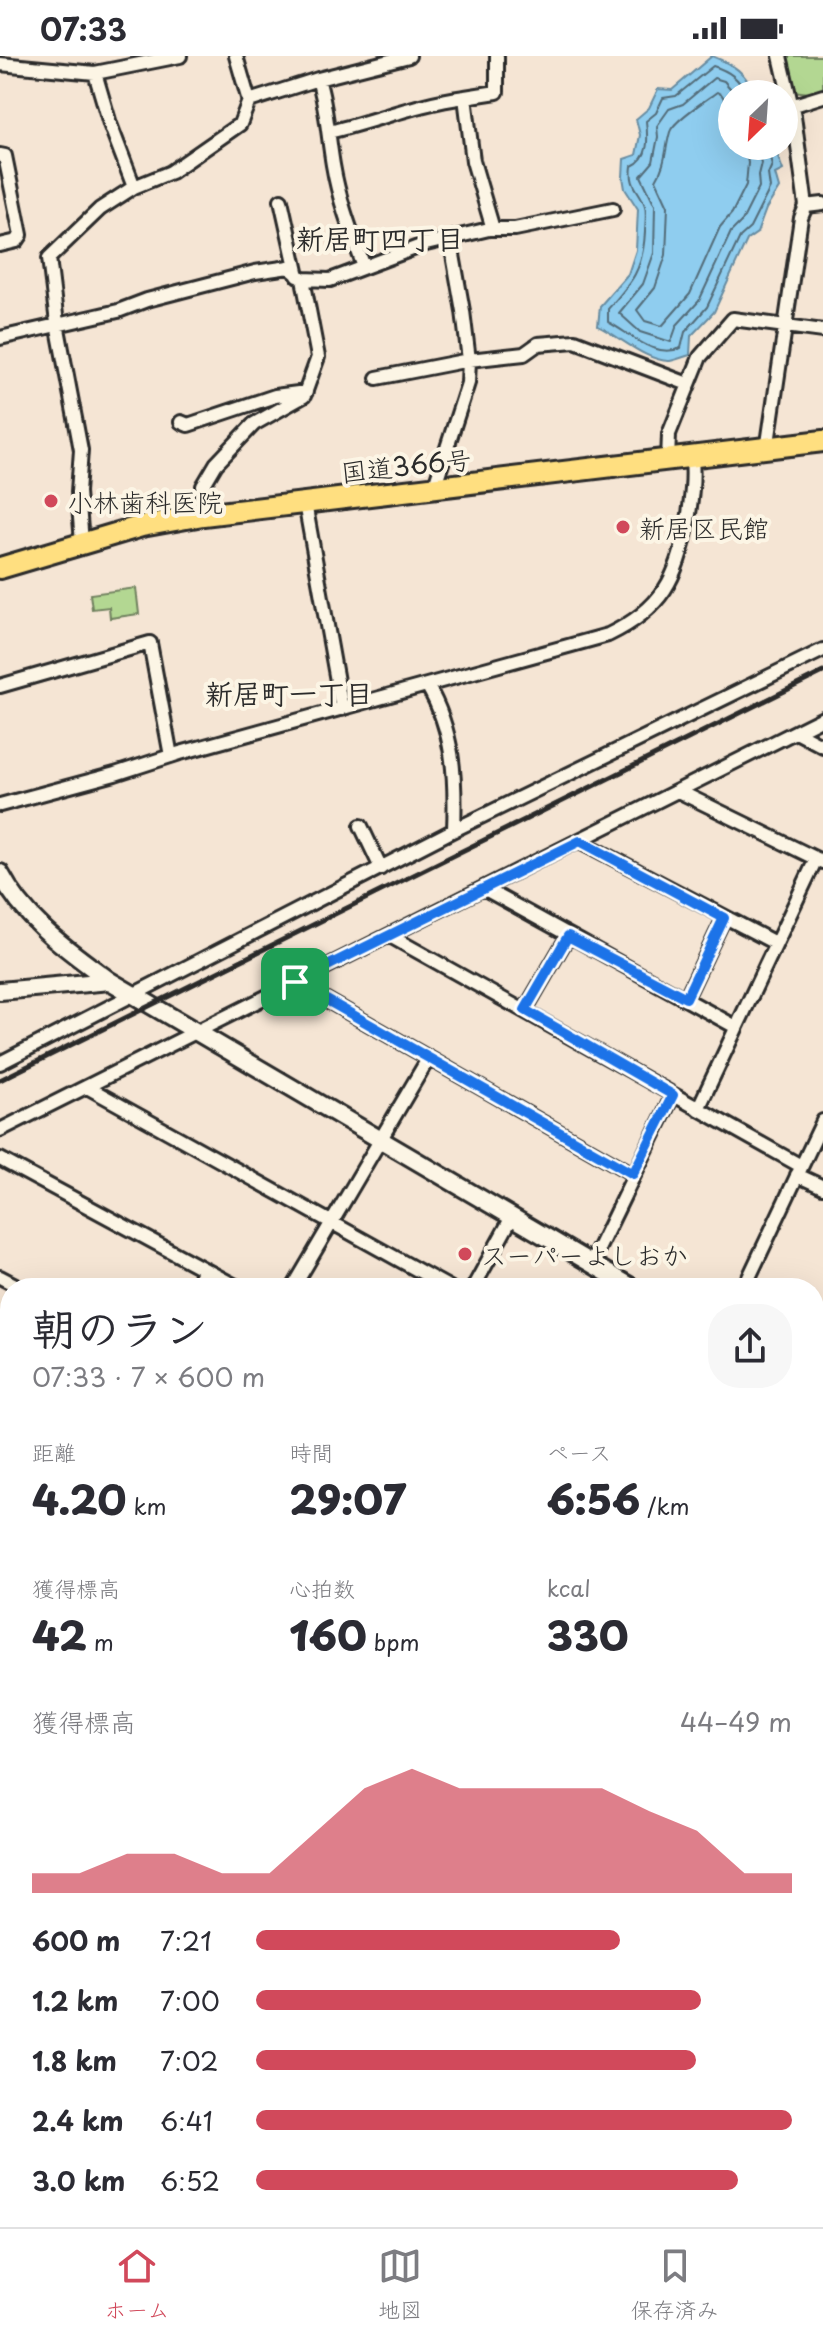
<!DOCTYPE html>
<html lang="ja">
<meta charset="utf-8">
<style>
body{margin:0;font-family:"Playpen Sans","Klee One",sans-serif;background:#f7f7f7;color:#2b2b33;height:100vh;display:flex;flex-direction:column;font-size:30px;white-space:nowrap}
*{box-sizing:border-box;margin:0}
p{font-size:26px;color:#7c7c81}
.icon{flex:none;width:44px;height:44px;fill:none;stroke:currentColor;stroke-width:2;stroke-linecap:round;stroke-linejoin:round}
.map{position:relative;flex:1;overflow:hidden}
.side{position:absolute;left:0px;top:1222px;width:824px;height:950px;display:flex;flex-direction:column;background:#fff;border-radius:32px 32px 0 0;box-shadow:0 8px 32px #0002}
.side>*{flex:none}
.needle{width:52px;rotate:205deg}
.controls{position:absolute;left:718px;top:24px;display:grid;gap:16px}
.controls a{display:grid;place-items:center;width:80px;height:80px;border-radius:50%;background:#fff;box-shadow:0 8px 32px #0002;font-size:40px}
.pin{position:absolute;display:grid;place-items:center;width:68px;height:68px;color:#fff;margin:-34px;border-radius:16px;box-shadow:0 4px 12px #0006}
.round{display:grid;place-items:center;flex:none;width:84px;height:84px;border-radius:32px;background:#f7f7f7}
.head{display:flex;align-items:center;justify-content:space-between;height:136px;padding:0 32px}
h1{font-size:44px;font-weight:800;line-height:60px}
.stats{display:grid;grid-template-columns:repeat(3,1fr);gap:12px;height:136px;padding:8px 32px}
.stats div{display:grid;align-content:center}
.stats b{font-size:40px;font-weight:800}
.stats small{font-size:22px;font-weight:400}
.stats p{font-size:22px}
.chart{height:224px;padding:16px 32px}
.chart p{display:flex;justify-content:space-between}
.chart svg{width:100%;height:144px;margin-top:8px;fill:#d1495b;opacity:.7}
ul{padding:0 32px;list-style:none;font-size:26px}
li{display:grid;grid-template-columns:128px 96px 1fr;align-items:center;height:60px}
li i{height:20px;border-radius:10px;background:#d1495b}
.status{display:flex;justify-content:space-between;align-items:center;height:56px;padding:0 40px;background:#fff;direction:ltr}
.status svg{height:22px;fill:currentColor}
.dock{display:flex;justify-content:space-around;align-items:center;height:112px;border-top:2px solid #e1e1e2;background:#fff;font-size:22px;color:#7c7c81}
.dock a{display:grid;justify-items:center;gap:4px}
.dock .selected{color:#d1495b}
.map>svg:first-child{display:block}
.green{fill:#b3d792;stroke:#6f815e;stroke-width:2}
.water{fill:#8fcdef;stroke:#678ca1;stroke-width:2}
.lines{fill:none;stroke-linecap:round;stroke-linejoin:round}
.shore{stroke:#536c79;stroke-width:2}
.minor-casing{stroke:#2b2b2b;stroke-width:18}
.tertiary-casing{stroke:#2b2b2b;stroke-width:22}
.trunk-casing{stroke:#2b2b2b;stroke-width:26}
.minor{stroke:#fcf5e5;stroke-width:12}
.tertiary{stroke:#fcf5e5;stroke-width:16}
.trunk{stroke:#ffdf80;stroke-width:20}
.rail{stroke:#2b2b2b;stroke-width:5}
.route-casing{stroke:#fff;stroke-width:16}
.route{stroke:#1a73e8;stroke-width:10}
.poi-dot{fill:#d1495b;stroke:#fcf5e5;stroke-width:3}
.labels{text-anchor:middle;dominant-baseline:central;stroke-width:8;stroke-linejoin:round;paint-order:stroke}
.street-label{font-size:26px;fill:#2b2b2b;stroke:#fcf5e5}
.poi-label{font-size:26px;fill:#2b2b2b;stroke:#fcf5e5;text-anchor:start}
.neighbourhood-label{font-size:28px;font-weight:bold;fill:#2b2b2b;stroke:#fcf5e5}
</style>
<div class="status"><b>07:33</b><svg viewBox="0 0 49 12"><path d="M0 12V9h3v3zM5 12V6h3v6zM10 12V3h3v9zM15 12V0h3v12zM26 1h20v11H26zM47 4h2v5h-2z"/></svg></div>
<div class="map">
<svg width="823" height="2171" viewBox="0 0 823 2171">
<rect width="100%" height="100%" fill="#f5e5d4"/>
<filter id="ink" filterUnits="userSpaceOnUse"><feTurbulence type="fractalNoise" baseFrequency=".0125" numOctaves="2"/><feDisplacementMap in="SourceGraphic" scale="16" xChannelSelector="R" yChannelSelector="G"/><feConvolveMatrix kernelMatrix="1 2 1 2 8 2 1 2 1" color-interpolation-filters="sRGB"/></filter>
<g filter="url(#ink)">
<path class="green" d="M786 0H823V32L809 37 793 35Z
M136 532 139 558 110 562 109 551 92 553 90 538Z"/>
<path class="water" d="M712 0C734 9 746 16 754 38H732V90H774L783 114 775 118 779 132 766 153 757 177 747 184 714 256 691 280 690 299C683 301 676 304 670 305 647 306 619 280 598 270L600 250 628 218 636 194 638 153 625 133 623 121 624 103 636 99 640 79 636 63 649 52 658 33 672 34Z"/>
<g class="lines">
<path class="shore" d="M735 38 724 25 714 22 683 48 669 53 657 70 658 81 653 106 641 120 655 149 654 197 643 228 619 257 640 276 671 286 677 269 699 245 731 176 742 165 759 131 758 119 761 107 757 90
M746 38C739 22 729 15 713 10L676 40 663 42 656 57 646 65C648 82 650 102 632 110 629 132 640 133 645 150 647 158 645 168 645 176 643 214 632 226 608 253V266C631 278 654 303 681 292L685 276 707 251 740 181 750 172 770 132 768 118 772 109 767 90
M732 58 722 39 717 36C706 44 673 65 670 76 665 94 666 108 656 124L668 150 666 199 655 232 637 254 645 265 662 270 690 238 720 171 732 157 746 129 748 107 745 90"/>
<defs>
<path id="minor" d="M0 8 95 17 180 0
M95 17 110 68 134 131
M318 23C327 52 328 80 333 109 339 145 352 178 364 211
M249 45 318 23 409 0
M791 50 823 40
M329 76C375 65 419 47 465 41
M0 99 5 100 21 179 17 185 0 189
M281 144 298 220
M806 150 823 148
M493 173 473 105 465 41 497 36V0
M0 282 118 255 147 244 255 216 289 211 303 223 330 224 426 188 489 173H515L613 153
M377 322 469 304 524 298 538 288 575 285 688 328
M181 366 188 369 275 340 306 336
M767 394 801 162 806 150 794 60 780 0
M668 405 669 378 700 301 733 263 823 275
M434 432 468 327 469 304 463 255 450 182
M305 447 342 653
M203 459V430L216 408 254 368 304 340 318 301 303 223
M82 487 78 436 81 394 57 267 49 202 100 153 134 131 171 116 240 68 249 45 236 0
M427 629C454 675 456 722 454 774
M0 630 150 587 171 700
M796 676 823 690
M678 735 823 806
M0 749 115 718 180 697 608 579C662 553 678 522 688 465 691 444 694 425 692 403
M361 770 381 812
M580 785 775 887
M485 833 736 971
M390 880 801 1110
M295 926 633 1118
M686 942 724 862
M525 954 568 880
M0 1007 454 774 823 594
M87 1031 450 1232
M698 1053 816 803
M0 1074 823 662
M0 1103 239 1232
M797 1119 823 1131
M591 1208 673 1039
M0 1221 21 1232
M194 1232 204 1214
M293 1232 428 1003
M473 1232 512 1161
M744 1232 823 1065
M0 1351 10 1356
M0 1483 10 1491
M814 1550 823 1559
M0 1571 10 1557
M0 1732 10 1718
M0 1778 10 1786
M814 1798 823 1790
M814 1872 823 1881
M0 1894 10 1881
M814 1977 823 1985
M0 2011 10 2018
M814 2075 823 2076
M0 2135 10 2142
M814 2155 823 2156
M39 2162 52 2171
M239 2162 256 2171
M581 2162 595 2171
M60 2171 65 2162
M416 2171 421 2162
M471 2171 477 2162
M605 2171 610 2162"/>
<path id="tertiary" d="M0 817C25 865 68 894 110 925L633 1232
M0 935 110 925
M814 1335 823 1340"/>
<path id="trunk" d="M0 512 142 470 203 459 823 385"/>
</defs>
<use href="#minor" class="minor-casing"/>
<use href="#tertiary" class="tertiary-casing"/>
<use href="#trunk" class="trunk-casing"/>
<use href="#minor" class="minor"/>
<use href="#tertiary" class="tertiary"/>
<use href="#trunk" class="trunk"/>
<path class="rail" d="M0 1024 823 616"/>
</g>
</g>
<g class="lines" filter="url(#ink)">
<defs>
<path id="route" d="M580 785 724 862 686 942 568 880 525 954 673 1039 633 1118 295 926Z"/>
</defs>
<use href="#route" class="route-casing"/>
<use href="#route" class="route"/>
</g>
<g class="poi-dot">
<circle cx="51" cy="445" r="8"/>
<circle cx="623" cy="471" r="8"/>
<circle cx="465" cy="1198" r="8"/>
</g>
<g class="labels">
<g class="street-label">
<text transform="translate(406 409) rotate(-6)">国道366号</text>
</g>
<g class="poi-label">
<text x="67" y="445">小林歯科医院</text>
<text x="639" y="471">新居区民館</text>
<text x="481" y="1198">スーパーよしおか</text>
</g>
<g class="neighbourhood-label">
<text x="380" y="181">新居町四丁目</text>
<text x="289" y="636">新居町一丁目</text>
</g>
</g>
</svg>
<div class="controls">
<a><svg class="needle" viewBox="-14 -14 28 28"><path d="M0-13l5 13h-10z" fill="#e53935"/><path d="M0 13l5-13h-10z" fill="#7c7c81"/></svg></a>
</div>
<div class="pin" style="left:295px;top:926px;background:#1e9e55"><svg class="icon" aria-label="arrive" viewBox="0 0 24 24"><path d="M6 21V4h12l-3 4 3 4H6"/></svg></div>
<section class="side">
<div class="head"><div><h1>朝のラン</h1><p>07:33 · 7 × 600 m</p></div><a class="round"><svg class="icon" aria-label="share" viewBox="0 0 24 24"><path d="M12 15V3M7 8l5-5 5 5M5 13v7h14v-7"/></svg></a></div>
<div class="stats">
<div><p>距離</p><b>4.20<small> km</small></b></div>
<div><p>時間</p><b>29:07</b></div>
<div><p>ペース</p><b>6:56<small> /km</small></b></div>
</div>
<div class="stats">
<div><p>獲得標高</p><b>42<small> m</small></b></div>
<div><p>心拍数</p><b>160<small> bpm</small></b></div>
<div><p>kcal</p><b>330</b></div>
</div>
<div class="chart"><p><span>獲得標高</span>44–49 m</p>
<svg viewBox="0 0 160 44" preserveAspectRatio="none"><path d="M0 44V38L10 38L20 32L30 32L40 38L50 38L60 25L70 12L80 6L90 12L100 12L110 12L120 12L130 19L140 25L150 38L160 38V44z"/></svg>
</div>
<ul>
<li><b>600 m</b>7:21<i style="width:68%"></i></li>
<li><b>1.2 km</b>7:00<i style="width:83%"></i></li>
<li><b>1.8 km</b>7:02<i style="width:82%"></i></li>
<li><b>2.4 km</b>6:41<i style="width:100%"></i></li>
<li><b>3.0 km</b>6:52<i style="width:90%"></i></li>
</ul>
</section>
</div>
<nav class="dock">
<a class="selected"><svg class="icon" aria-label="home" viewBox="0 0 24 24"><path d="M3 11l9-7 9 7M6 9v11h12V9"/></svg>ホーム</a>
<a><svg class="icon" aria-label="map" viewBox="0 0 24 24"><path d="M3 6l6-2 6 2 6-2v14l-6 2-6-2-6 2zM9 4v14M15 6v14"/></svg>地図</a>
<a><svg class="icon" aria-label="saved" viewBox="0 0 24 24"><path d="M7 4h10v16l-5-4-5 4z"/></svg>保存済み</a>
</nav>
